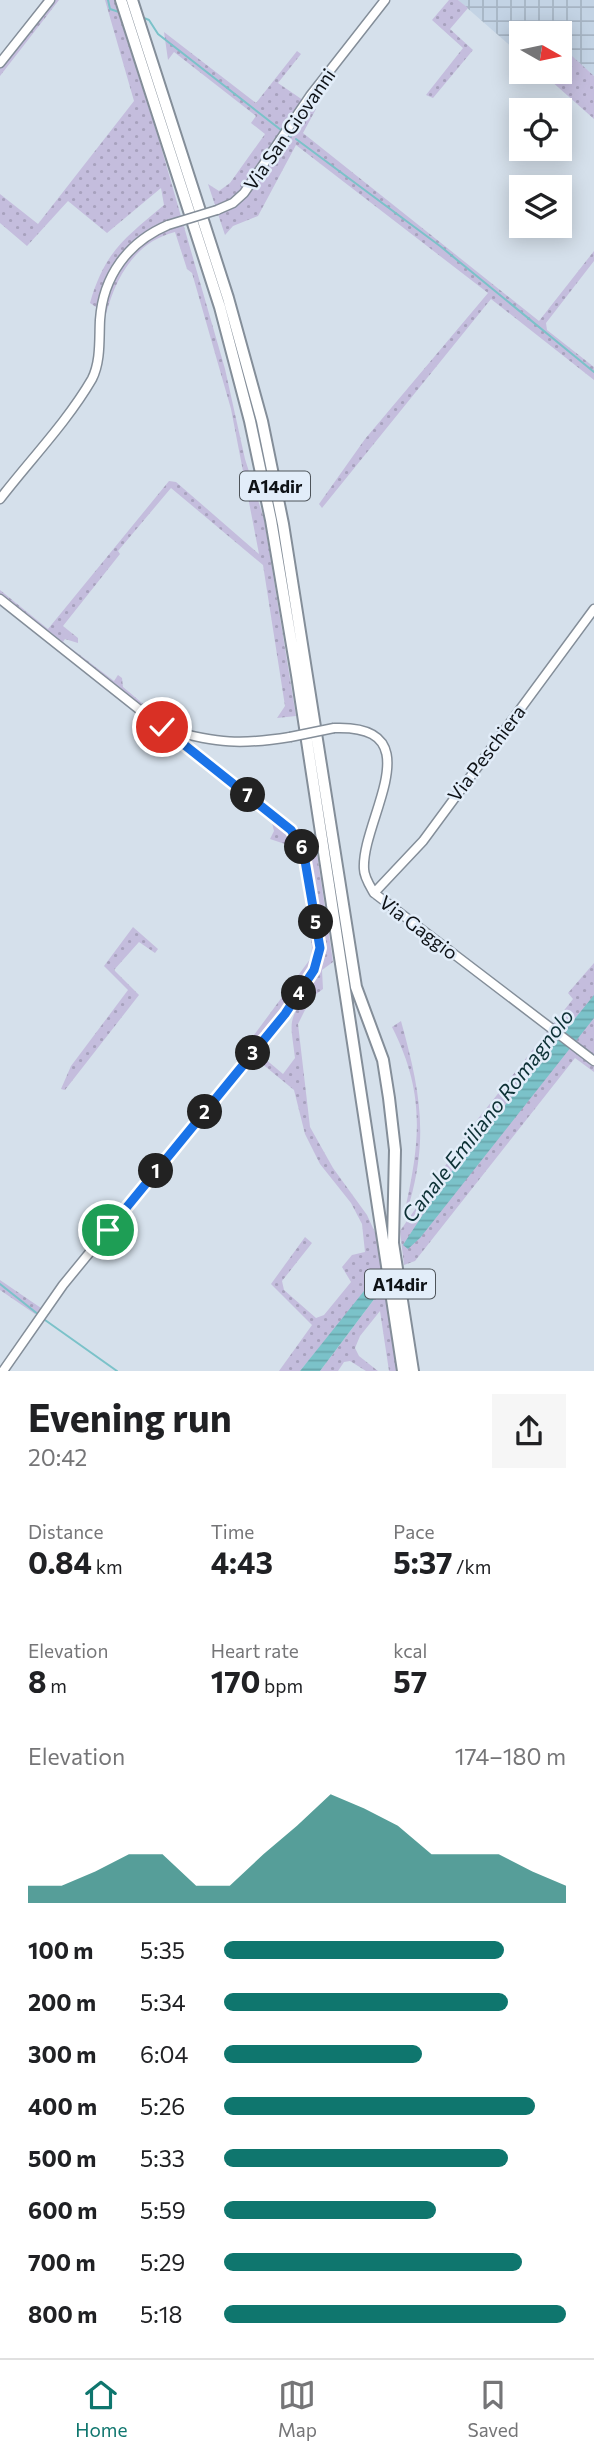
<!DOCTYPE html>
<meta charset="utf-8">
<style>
body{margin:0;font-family:Commissioner,sans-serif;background:#f6f6f6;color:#202124;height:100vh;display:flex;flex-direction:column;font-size:26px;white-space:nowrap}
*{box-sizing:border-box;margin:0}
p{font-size:23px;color:#757577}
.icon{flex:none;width:38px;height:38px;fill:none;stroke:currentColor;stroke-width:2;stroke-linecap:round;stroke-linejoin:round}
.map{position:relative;height:1371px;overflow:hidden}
.details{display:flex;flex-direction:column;background:#fff;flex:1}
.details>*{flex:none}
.needle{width:46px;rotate:99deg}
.controls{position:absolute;left:509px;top:21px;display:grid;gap:14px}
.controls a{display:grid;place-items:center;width:63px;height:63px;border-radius:0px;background:#fff;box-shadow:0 4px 18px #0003;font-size:35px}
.pin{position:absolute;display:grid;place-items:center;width:60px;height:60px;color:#fff;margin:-30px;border:4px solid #fff;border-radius:50%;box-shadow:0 2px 7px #0007}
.km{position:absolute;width:35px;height:35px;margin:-18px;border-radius:50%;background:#222;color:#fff;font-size:19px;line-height:35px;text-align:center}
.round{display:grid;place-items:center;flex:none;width:74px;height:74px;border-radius:0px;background:#f6f6f6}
.overview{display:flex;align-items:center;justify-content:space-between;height:119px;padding:0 28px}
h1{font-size:38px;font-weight:700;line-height:52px}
.figures{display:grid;grid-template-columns:repeat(3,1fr);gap:10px;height:119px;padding:7px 28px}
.figures div{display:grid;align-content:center}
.figures b{font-size:30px;font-weight:700}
.figures small{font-size:19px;font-weight:400}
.figures p{font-size:19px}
.chart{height:196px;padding:14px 28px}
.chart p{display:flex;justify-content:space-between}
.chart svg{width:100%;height:126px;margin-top:7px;fill:#0f766e;opacity:.7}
ul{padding:0 28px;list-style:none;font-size:23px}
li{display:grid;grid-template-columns:112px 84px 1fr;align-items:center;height:52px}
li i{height:18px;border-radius:9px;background:#0f766e}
.dock{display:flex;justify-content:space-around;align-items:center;height:98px;border-top:2px solid #e0e0e0;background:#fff;font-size:19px;color:#757577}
.dock a{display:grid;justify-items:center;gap:4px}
.dock .selected{color:#0f766e}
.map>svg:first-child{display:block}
.industrial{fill:url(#industrial-grid)}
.grass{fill:url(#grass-dots);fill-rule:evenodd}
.water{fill:url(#water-rules)}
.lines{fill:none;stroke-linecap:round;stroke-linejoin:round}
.stream{stroke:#7bc2c9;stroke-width:2}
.minor-casing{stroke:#848e99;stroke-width:11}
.highway-casing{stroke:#848e99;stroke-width:14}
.minor{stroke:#fff;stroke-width:8}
.highway{stroke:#fff;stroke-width:10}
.minor-bridge-casing{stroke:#848e99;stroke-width:11;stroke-linecap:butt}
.minor-bridge{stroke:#fff;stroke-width:8}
.route-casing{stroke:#fff;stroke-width:14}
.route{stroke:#1a73e8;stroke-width:9}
.labels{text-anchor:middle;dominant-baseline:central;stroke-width:5;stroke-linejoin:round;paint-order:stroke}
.shield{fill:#e2edf9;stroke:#4e545a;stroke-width:2}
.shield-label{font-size:18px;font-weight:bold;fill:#0e1216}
.street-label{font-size:19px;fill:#0e1216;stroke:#e2edf9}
.water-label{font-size:21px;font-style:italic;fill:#0d3135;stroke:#e2edf9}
</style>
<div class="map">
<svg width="594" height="1371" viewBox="0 0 594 1371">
<defs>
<pattern id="industrial-grid" width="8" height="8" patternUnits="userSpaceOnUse" patternTransform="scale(1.75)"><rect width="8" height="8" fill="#c3d3e4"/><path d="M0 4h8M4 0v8" fill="none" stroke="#a6b4c3"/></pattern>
<pattern id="grass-dots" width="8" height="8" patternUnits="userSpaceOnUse" patternTransform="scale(1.75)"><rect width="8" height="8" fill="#c4bddd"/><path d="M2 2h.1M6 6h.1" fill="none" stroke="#a7a1bd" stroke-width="1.8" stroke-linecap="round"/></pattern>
<pattern id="water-rules" width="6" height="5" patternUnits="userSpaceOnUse" patternTransform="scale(1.75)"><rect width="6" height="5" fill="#7bc2c9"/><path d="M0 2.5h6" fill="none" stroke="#69a6ac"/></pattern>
</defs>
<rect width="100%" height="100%" fill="#d5e0eb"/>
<path class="industrial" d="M458 0H594V76L560 46V33H522L521 55Z"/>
<path class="grass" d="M43 0H59L0 76V56Z
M105 0H114L159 140 225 369 245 459 264 519 296 716 277 718 285 706 263 565 171 488 118 551 120 554 63 626 78 638V643L65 639 63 642 114 681 118 675 122 678 123 687 148 708H152L149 724 0 605V590L48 629 169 481 176 482 259 554 231 409 192 273 187 269 175 232C135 242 116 277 106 314L90 303C105 251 124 239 164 205L161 188 107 233 68 201 27 246 0 223V194L38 224 134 101Z
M449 0H458L468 8 450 29 473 50 433 98 426 95 463 48 432 20Z
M164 32 256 103 297 51 301 54 278 83 316 109 303 133 539 321 594 251V261L546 323 547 330 594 367V380L491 299 322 508 319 504 365 439 488 293 296 145 258 216 233 226 225 235 208 184 219 191 230 183 265 134 251 123 256 116 174 52 168 60Z
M560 45 594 76V119L541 72H560Z
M259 799 315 840 333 962 322 970 323 989 311 998 298 1024 310 1127 333 1168 367 1215 378 1239 397 1371H389L380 1311 360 1336 355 1348 359 1356 378 1371H366L350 1361 344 1362 338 1371H320L375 1298 378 1292 369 1287 300 1371H279L312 1325 271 1284 305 1237 312 1243 282 1281 284 1290 316 1318 324 1315 351 1282 342 1267 352 1255 365 1252 362 1224 351 1203 320 1164 305 1134 294 1090 255 1058 247 1066 237 1058 311 958 312 947 297 848 270 839 274 831 272 823 250 806ZM305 988 309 992C286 1021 291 1023 295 1058L283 1074 257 1052Z
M133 927 158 949 155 953 139 942 114 970 139 995 65 1090 61 1089 71 1066 128 990 104 966Z
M594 963V1072L575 1058 415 1261 404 1265 400 1231 477 1120 573 999 568 993Z
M401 1021C419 1086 429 1134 410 1201L412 1205 408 1212 406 1205C421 1137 424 1090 392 1027Z
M0 1280 41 1308 35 1314 0 1290Z"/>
<path class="water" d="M594 995V1018L420 1238 408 1249 403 1245 448 1176Z
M377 1279 382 1283 375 1298 320 1371H300L364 1291Z"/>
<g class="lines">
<path class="stream" d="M108 0 110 9 119 12
M144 18 149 20 158 34 281 130
M290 136H291
M296 139 440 246 594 372
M0 1284 39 1315
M45 1320 117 1371"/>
<defs>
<path id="minor" d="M0 63 50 0
M217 210 233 203 244 193 310 96 385 0
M0 499C30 460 67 422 92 379 101 361 99 339 100 320 103 276 128 242 168 225
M0 599 291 830 304 849 320 948 314 970 285 1014 63 1285 3 1371
M334 728C435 724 361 820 364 869 364 877 370 886 374 893L594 1061
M169 730C217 743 241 745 290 737
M374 893 423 841 594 609"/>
<path id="highway" d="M121 0 220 307 250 421 271 520 297 675 403 1371
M132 0 228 298 262 421 283 524 356 987 383 1060 389 1098 395 1150 393 1243 413 1371"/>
</defs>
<use href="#minor" class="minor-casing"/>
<use href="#highway" class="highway-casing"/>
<use href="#minor" class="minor"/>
<use href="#highway" class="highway"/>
<defs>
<path id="minor-bridge" d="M168 225 217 210
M290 737 334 728"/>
</defs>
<use href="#minor-bridge" class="minor-bridge-casing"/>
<use href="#minor-bridge" class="minor-bridge"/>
</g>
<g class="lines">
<defs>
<path id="route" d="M108 1230 285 1014 314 970 320 948 303 849 291 830 162 727"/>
</defs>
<use href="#route" class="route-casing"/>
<use href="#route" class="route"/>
</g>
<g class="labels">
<g class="shield">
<rect x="240" y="471.5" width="70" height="29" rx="5"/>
<rect x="365" y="1269.5" width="70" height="29" rx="5"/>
</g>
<g class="shield-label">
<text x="275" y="486">A14dir</text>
<text x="400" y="1284">A14dir</text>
</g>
<g class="street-label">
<text transform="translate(289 129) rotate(-55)">Via San Giovanni</text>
<text transform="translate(486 753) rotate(-53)">Via Peschiera</text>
<text transform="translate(419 927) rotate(37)">Via Gaggio</text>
</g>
<g class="water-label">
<text transform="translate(487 1115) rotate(-52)">Canale Emiliano Romagnolo</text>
</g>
</g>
</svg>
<div class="controls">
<a><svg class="needle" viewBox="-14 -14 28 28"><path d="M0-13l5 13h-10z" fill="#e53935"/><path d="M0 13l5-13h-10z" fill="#757577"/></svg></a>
<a><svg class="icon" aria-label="locate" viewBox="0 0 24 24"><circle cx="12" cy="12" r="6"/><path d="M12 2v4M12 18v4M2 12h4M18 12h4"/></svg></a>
<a><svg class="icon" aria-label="layers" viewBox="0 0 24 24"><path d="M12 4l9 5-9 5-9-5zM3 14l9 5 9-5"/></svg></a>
</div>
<div class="pin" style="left:108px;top:1230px;background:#1e9e55"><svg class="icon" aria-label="arrive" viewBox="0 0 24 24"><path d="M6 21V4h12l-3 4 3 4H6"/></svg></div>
<div class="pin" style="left:162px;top:727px;background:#d93025"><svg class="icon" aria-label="check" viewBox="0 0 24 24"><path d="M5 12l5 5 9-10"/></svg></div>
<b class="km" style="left:156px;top:1171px">1</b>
<b class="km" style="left:205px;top:1112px">2</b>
<b class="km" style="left:253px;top:1053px">3</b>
<b class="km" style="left:299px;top:993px">4</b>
<b class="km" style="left:316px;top:922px">5</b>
<b class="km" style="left:302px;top:847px">6</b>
<b class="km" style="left:248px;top:795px">7</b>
</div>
<section class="details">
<div class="overview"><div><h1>Evening run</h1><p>20:42</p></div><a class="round"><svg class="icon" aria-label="share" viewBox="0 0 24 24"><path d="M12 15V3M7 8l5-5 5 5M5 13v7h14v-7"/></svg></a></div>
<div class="figures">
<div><p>Distance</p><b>0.84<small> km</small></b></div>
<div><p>Time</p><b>4:43</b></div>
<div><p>Pace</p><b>5:37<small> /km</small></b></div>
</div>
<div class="figures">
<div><p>Elevation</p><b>8<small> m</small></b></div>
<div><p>Heart rate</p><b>170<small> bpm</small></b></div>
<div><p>kcal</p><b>57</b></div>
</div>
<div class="chart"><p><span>Elevation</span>174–180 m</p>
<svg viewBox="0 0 160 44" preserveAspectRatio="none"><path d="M0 44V38L10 38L20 33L30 27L40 27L50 38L60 38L70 27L80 17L90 6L100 11L110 17L120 27L130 27L140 27L150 33L160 38V44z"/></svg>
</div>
<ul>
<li><b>100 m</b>5:35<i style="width:82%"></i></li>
<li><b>200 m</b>5:34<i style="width:83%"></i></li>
<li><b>300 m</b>6:04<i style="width:58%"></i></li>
<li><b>400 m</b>5:26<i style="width:91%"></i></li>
<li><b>500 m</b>5:33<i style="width:83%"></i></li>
<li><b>600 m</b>5:59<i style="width:62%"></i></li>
<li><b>700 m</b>5:29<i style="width:87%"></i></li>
<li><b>800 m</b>5:18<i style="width:100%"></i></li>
</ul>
</section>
<nav class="dock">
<a class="selected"><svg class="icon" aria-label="home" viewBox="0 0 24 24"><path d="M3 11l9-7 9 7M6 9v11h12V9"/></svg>Home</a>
<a><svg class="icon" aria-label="map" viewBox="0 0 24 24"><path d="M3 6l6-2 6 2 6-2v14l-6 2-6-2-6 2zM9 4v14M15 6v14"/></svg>Map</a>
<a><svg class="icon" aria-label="saved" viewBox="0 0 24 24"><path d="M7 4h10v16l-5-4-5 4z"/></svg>Saved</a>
</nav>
